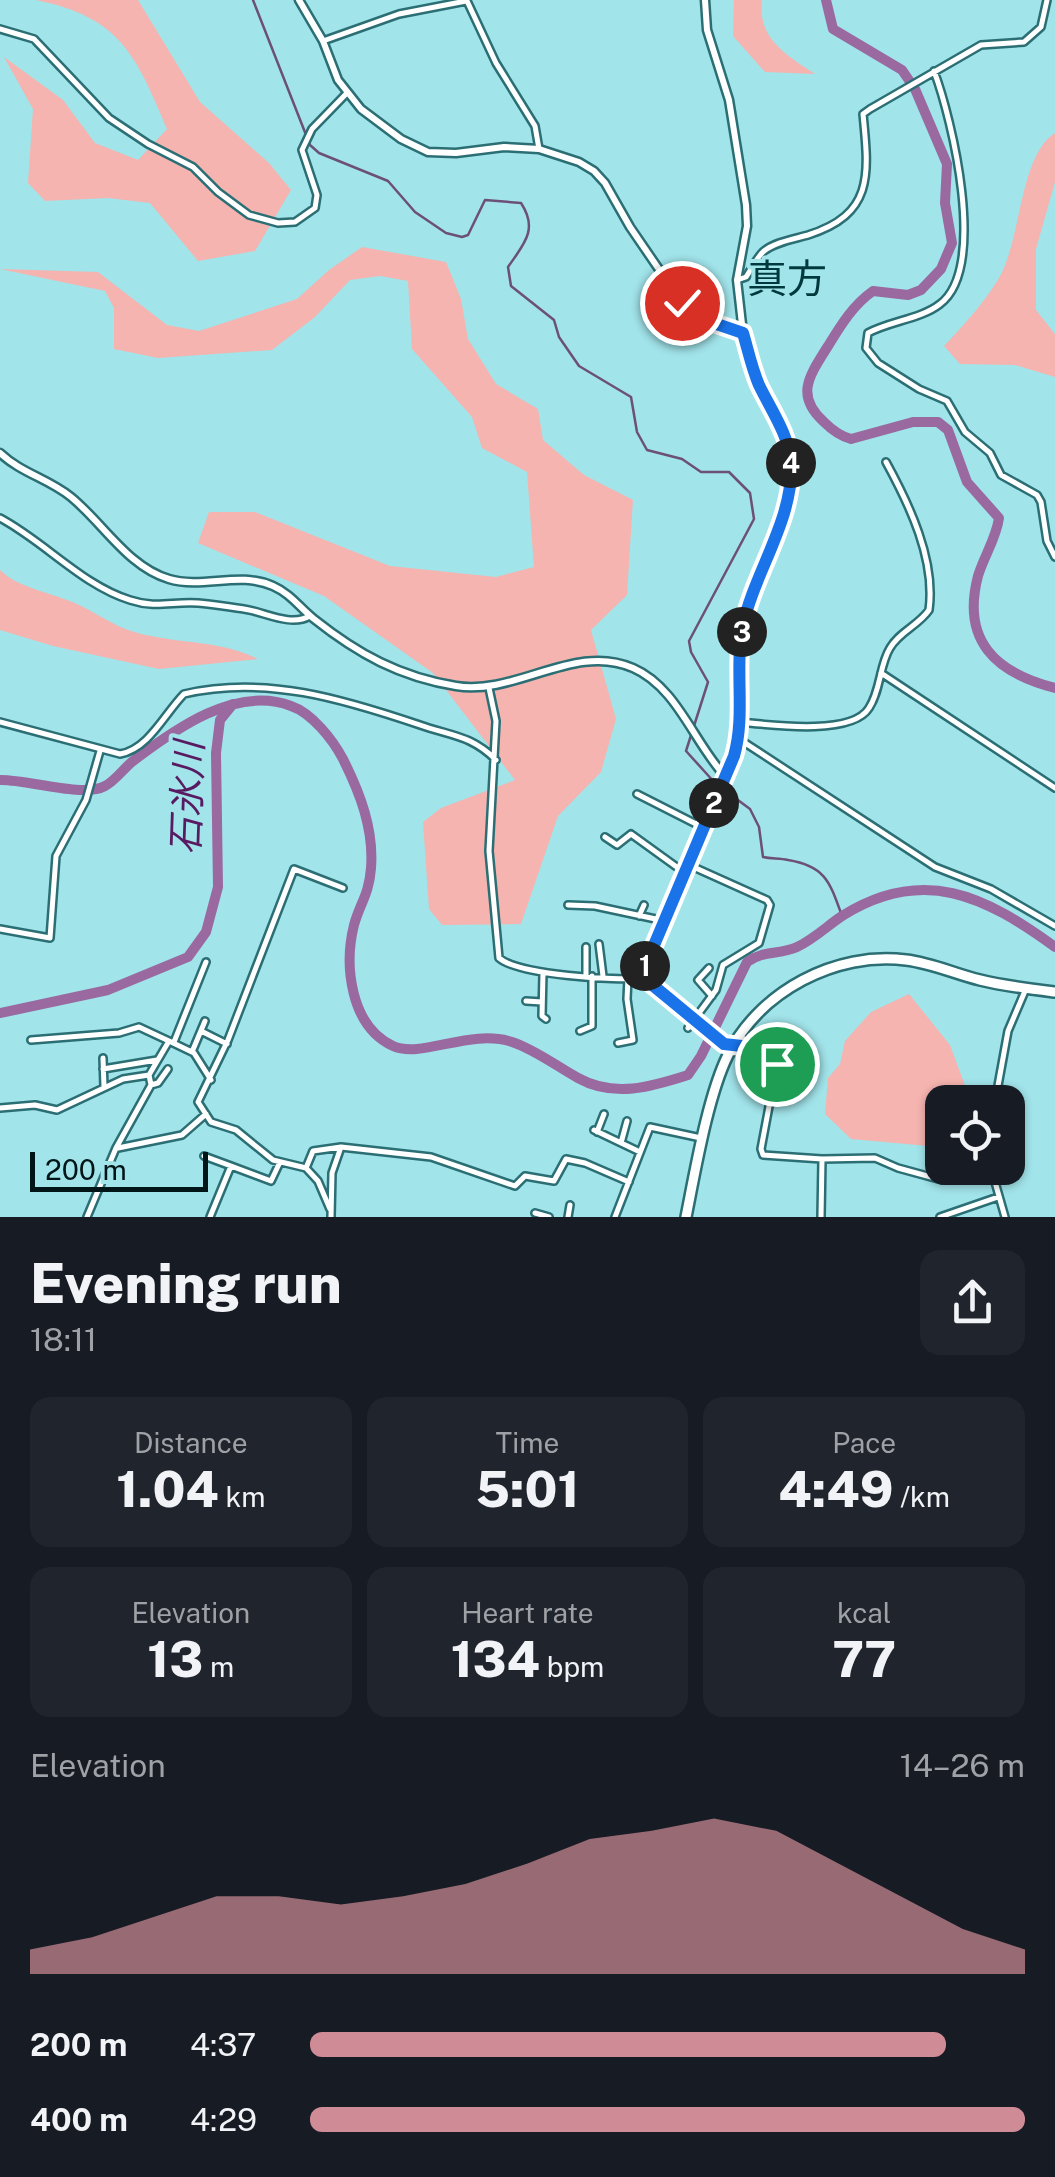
<!DOCTYPE html>
<meta charset="utf-8">
<style>
body{margin:0;font-family:"Public Sans","Noto Sans JP",sans-serif;background:#20242c;color:#f1f3f6;height:100vh;display:flex;flex-direction:column;font-size:38px;white-space:nowrap}
*{box-sizing:border-box;margin:0}
p{font-size:32px;color:#9ea1a6}
.icon{flex:none;width:55px;height:55px;fill:none;stroke:currentColor;stroke-width:2;stroke-linecap:round;stroke-linejoin:round}
.map{position:relative;height:1217px;overflow:hidden}
.details{display:flex;flex-direction:column;background:#171b24;flex:1}
.details>*{flex:none}
.controls{position:absolute;left:925px;top:1085px;display:grid;gap:20px}
.controls a{display:grid;place-items:center;width:100px;height:100px;border-radius:20px;background:#171b24;box-shadow:0 2px 8px #0004;font-size:50px}
.scale{position:absolute;left:30px;bottom:25px;width:178px;box-sizing:border-box;padding-left:10px;border:5px solid #001517;border-top:0;font-size:28px;line-height:35px;white-space:nowrap;color:#001517;-webkit-text-stroke:8px #a1e4ea;paint-order:stroke}
.pin{position:absolute;display:grid;place-items:center;width:85px;height:85px;color:#fff;margin:-42px;border:5px solid #fff;border-radius:50%;box-shadow:0 2px 10px #0007}
.km{position:absolute;width:50px;height:50px;margin:-25px;border-radius:50%;background:#222;color:#fff;font-size:28px;line-height:50px;text-align:center}
.round{display:grid;place-items:center;flex:none;width:105px;height:105px;border-radius:20px;background:#20242c}
.headline{display:flex;align-items:center;justify-content:space-between;height:170px;padding:0 30px}
h1{font-size:55px;font-weight:800;line-height:75px}
.metrics{display:grid;grid-template-columns:repeat(3,1fr);gap:15px;height:170px;padding:10px 30px}
.metrics div{display:grid;align-content:center;border-radius:20px;background:#20242c;text-align:center}
.metrics b{font-size:50px;font-weight:800}
.metrics small{font-size:28px;font-weight:400}
.metrics p{font-size:28px}
.chart{height:280px;padding:20px 30px}
.chart p{display:flex;justify-content:space-between}
.chart svg{width:100%;height:180px;margin-top:10px;fill:#cf8c97;opacity:.7}
ul{padding:0 30px;list-style:none;font-size:32px}
li{display:grid;grid-template-columns:160px 120px 1fr;align-items:center;height:75px}
li i{height:25px;border-radius:12px;background:#cf8c97}
.map>svg:first-child{display:block}
.green{fill:#f5b4b0}
.lines{fill:none;stroke-linecap:round;stroke-linejoin:round}
.stream{stroke:#6c5077;stroke-width:2.5}
.river{stroke:#9a69a0;stroke-width:10}
.street-casing{stroke:#2b6f75;stroke-width:10}
.secondary-casing{stroke:#2b6f75;stroke-width:11}
.highway-casing{stroke:#2b6f75;stroke-width:14}
.street{stroke:#fff;stroke-width:5}
.secondary{stroke:#fff;stroke-width:6}
.highway{stroke:#fff;stroke-width:9}
.route-casing{stroke:#fff;stroke-width:20}
.route{stroke:#1a73e8;stroke-width:12}
.labels{text-anchor:middle;dominant-baseline:central;stroke-width:8;stroke-linejoin:round;paint-order:stroke}
.water-label{font-size:38px;font-style:italic;fill:#581a60;stroke:#a1e4ea}
.quarter-label{font-size:40px;fill:#00393d;stroke:#a1e4ea}
</style>
<div class="map">
<svg width="1055" height="1217" viewBox="0 0 1055 1217">
<rect width="100%" height="100%" fill="#a1e4ea"/>
<path class="green" d="M36 0H138L200 102 269 163 291 190 255 251 198 261 150 203 108 198 45 201 28 183 33 109 4 57 63 100 95 143 138 160 167 129C136 55 120 17 36 0Z
M734 0H762C757 39 787 55 815 74L765 72 733 36Z
M1055 133V182L1036 249V310L1055 334V377L1015 365 960 364 944 346C964 325 984 303 999 278 1022 238 1019 156 1055 133Z
M362 247 446 262 461 299 468 339 496 384 538 409 543 440 584 475 633 500 627 595 591 630 616 719 601 772 558 816 521 924 442 925 429 909 423 822 441 808 515 780 433 673 324 596 198 543 209 512H255L390 566 496 577 534 567 527 472 482 448 472 417 412 349 408 281 380 276 350 280 315 317 272 350 158 358 114 349V308L105 291 0 269 98 272 167 325 199 331 297 299 329 270Z
M0 570C16 586 43 591 64 599 87 606 106 622 128 630 172 645 215 638 258 659L159 669 53 646 0 630Z
M909 994 950 1045 971 1102H942V1145L939 1147 851 1139 825 1114 828 1078 840 1064 845 1041 871 1012Z"/>
<g class="lines">
<path class="stream" d="M253 0 310 145 319 153 388 181 415 212 446 233 462 237 468 235 485 200 521 203C539 230 523 245 508 267L511 286 554 320 559 337 579 366 631 397 637 432 647 450 682 459 701 472H729L750 493 754 519 689 641 691 652 708 682 686 751 715 783 750 809 759 827 763 857C772 859 779 858 788 860 826 866 830 883 842 916"/>
<path class="river" d="M826 0 833 29 902 70 915 89 947 164 945 203 952 243 941 269 921 290 908 295 873 291C853 305 841 325 828 346 810 375 794 395 824 422 832 430 840 436 851 439L913 422H938L948 430 967 482 999 518C996 539 984 556 978 576 961 641 996 673 1055 688
M0 780C26 779 83 798 105 786 115 781 124 768 133 761 175 729 236 685 291 706 312 713 333 740 343 759 360 793 374 829 371 868 369 895 360 903 354 925 344 965 350 1026 393 1046 422 1059 470 1028 512 1042 536 1050 556 1066 578 1078 614 1098 651 1087 688 1075L701 1056 747 962C763 950 780 955 797 947 814 939 827 926 842 916 923 865 985 896 1055 947
M0 1013 108 990 188 957 206 932 218 887 216 753 220 720 233 704"/>
<defs>
<path id="street" d="M467 1 496 63 535 126 539 149
M0 29 34 39 109 118 148 144 193 167 218 192 249 215 278 223 295 222 315 208 317 195 302 150 312 129 346 94
M323 41 399 14 466 1
M934 71C952 119 988 268 940 304 921 319 890 321 868 333L866 348 878 363 919 389 947 401 965 432 990 453 1001 475 1037 495 1041 502 1047 541 1055 557
M737 280 746 277C751 270 757 257 764 251 775 242 794 239 808 235 874 214 869 175 863 114L870 109 981 45 1024 42 1041 27 1047 0
M0 518C45 542 82 585 130 600 157 609 173 601 198 603 213 604 228 607 244 609 265 612 290 627 310 616
M881 673 1055 788
M489 688 496 721 489 851 499 958C519 975 616 981 643 978
M0 722 120 754C149 749 165 713 184 694 265 675 343 699 420 725 451 736 471 735 496 760
M741 722C770 725 852 736 869 708 881 690 879 666 890 648 899 632 919 625 929 610 936 560 909 504 886 462
M739 739 935 867 991 889 1055 926
M637 794 704 828
M605 837 617 845 631 834 685 873
M568 905 595 906 665 921
M639 916 644 905
M0 929 50 938 56 856 86 800 100 751
M599 944 603 976
M586 947V976
M709 968 698 980 712 996
M543 973 542 1016 546 1019
M526 1001 542 1002
M688 1028 716 990 723 965 759 943 770 905 767 900 689 865
M201 1031 227 1044
M580 1031 592 1026V976
M31 1040 119 1033 139 1027 169 1041
M174 1042 206 962
M618 1043 633 1040 627 999 628 978
M737 1046 774 1059 777 1064 761 1149 763 1155 822 1159 875 1158 898 1168 942 1180 972 1168
M192 1052 205 1021
M103 1058 104 1087
M103 1069 157 1060
M151 1085 149 1075 169 1041 194 1053 211 1080
M995 1102 1008 1031 1025 991
M0 1108 35 1105 57 1110 123 1079 149 1075
M1008 1128V1145
M594 1130 640 1152
M597 1132 604 1114
M621 1143 627 1121
M118 1148 182 1135 206 1114
M204 1156 231 1166
M306 1168 313 1151 341 1147 431 1157 515 1186 525 1176 554 1181 566 1159 585 1163 629 1182
M991 1168 1005 1217
M330 1209 318 1181 306 1168 273 1160 236 1130 211 1122 198 1102 228 1040 294 869 343 888
M535 1213 549 1217
M87 1217 116 1148 151 1085 158 1083 168 1069
M210 1217 231 1166 271 1181 280 1162
M331 1217 332 1173 341 1147
M568 1217 570 1205
M615 1217 650 1127 701 1138
M821 1217 822 1159
M940 1217 998 1197"/>
<path id="secondary" d="M299 0 323 41 338 80 361 109 401 139 428 152 456 153 504 147 539 149 579 162 594 171 605 183 630 227 682 303 699 318 743 333
M705 0 707 30 729 100 746 205 747 226 737 280 743 333 757 380 786 438 791 468 779 525 755 582 742 627 741 722 734 756 643 973 646 982 733 1047
M0 453C21 473 49 479 71 497 103 523 128 567 169 579 203 589 240 571 273 586 291 594 299 607 314 619 358 654 400 677 456 686 516 696 575 642 633 668 677 687 694 743 725 776"/>
<path id="highway" d="M686 1217C695 1172 708 1095 728 1055 760 991 836 951 906 960 932 963 955 974 980 980 1004 986 1030 989 1055 992"/>
</defs>
<use href="#street" class="street-casing"/>
<use href="#secondary" class="secondary-casing"/>
<use href="#highway" class="highway-casing"/>
<use href="#street" class="street"/>
<use href="#secondary" class="secondary"/>
<use href="#highway" class="highway"/>
</g>
<g class="lines">
<defs>
<path id="route" d="M682 303 699 318 743 333C748 350 752 369 759 385 771 410 789 435 791 463 794 520 754 572 743 626 734 669 746 714 734 756L644 969V978L724 1044 742 1046 774 1059 777 1064"/>
</defs>
<use href="#route" class="route-casing"/>
<use href="#route" class="route"/>
</g>
<g class="labels">
<g class="water-label">
<text transform="translate(187 798) rotate(-88)">石氷川</text>
</g>
<g class="quarter-label">
<text x="787" y="278">真方</text>
</g>
</g>
</svg>
<div class="controls">
<a><svg class="icon" aria-label="locate" viewBox="0 0 24 24"><circle cx="12" cy="12" r="6"/><path d="M12 2v4M12 18v4M2 12h4M18 12h4"/></svg></a>
</div>
<div class="scale">200 m</div>
<div class="pin" style="left:777px;top:1064px;background:#1e9e55"><svg class="icon" aria-label="arrive" viewBox="0 0 24 24"><path d="M6 21V4h12l-3 4 3 4H6"/></svg></div>
<div class="pin" style="left:682px;top:303px;background:#d93025"><svg class="icon" aria-label="check" viewBox="0 0 24 24"><path d="M5 12l5 5 9-10"/></svg></div>
<b class="km" style="left:645px;top:966px">1</b>
<b class="km" style="left:714px;top:803px">2</b>
<b class="km" style="left:742px;top:632px">3</b>
<b class="km" style="left:791px;top:463px">4</b>
</div>
<section class="details">
<div class="headline"><div><h1>Evening run</h1><p>18:11</p></div><a class="round"><svg class="icon" aria-label="share" viewBox="0 0 24 24"><path d="M12 15V3M7 8l5-5 5 5M5 13v7h14v-7"/></svg></a></div>
<div class="metrics">
<div><p>Distance</p><b>1.04<small> km</small></b></div>
<div><p>Time</p><b>5:01</b></div>
<div><p>Pace</p><b>4:49<small> /km</small></b></div>
</div>
<div class="metrics">
<div><p>Elevation</p><b>13<small> m</small></b></div>
<div><p>Heart rate</p><b>134<small> bpm</small></b></div>
<div><p>kcal</p><b>77</b></div>
</div>
<div class="chart"><p><span>Elevation</span>14–26 m</p>
<svg viewBox="0 0 160 44" preserveAspectRatio="none"><path d="M0 44V38L10 35L20 30L30 25L40 25L50 27L60 25L70 22L80 17L90 11L100 9L110 6L120 9L130 17L140 25L150 33L160 38V44z"/></svg>
</div>
<ul>
<li><b>200 m</b>4:37<i style="width:89%"></i></li>
<li><b>400 m</b>4:29<i style="width:100%"></i></li>
</ul>
</section>
